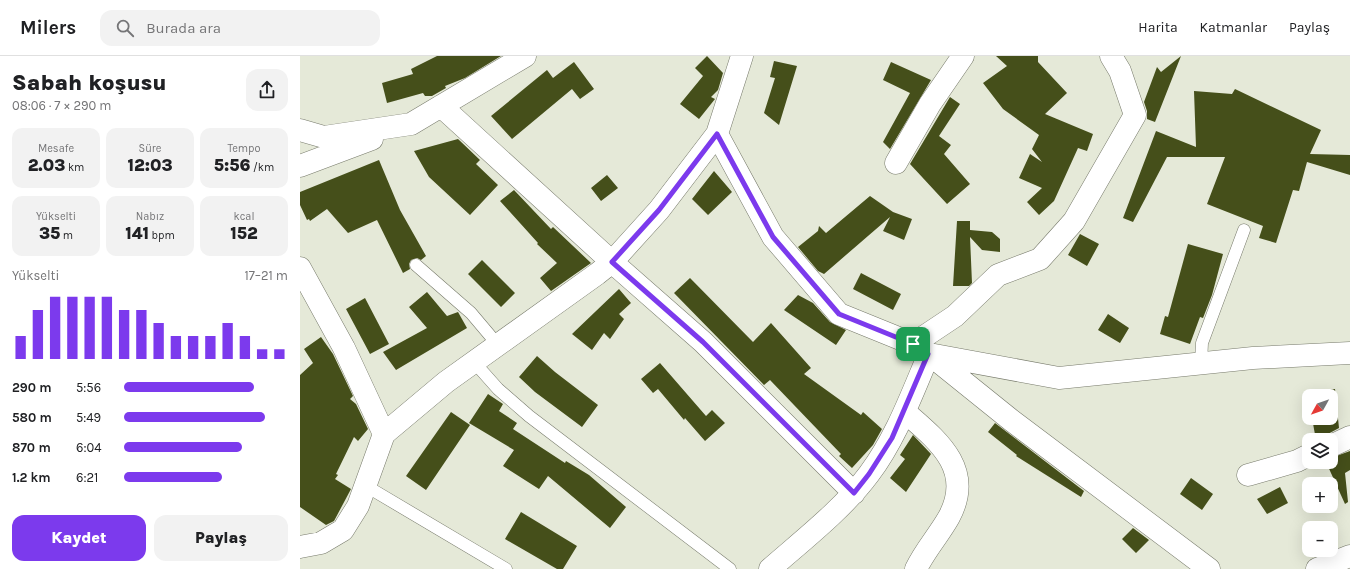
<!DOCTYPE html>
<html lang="tr">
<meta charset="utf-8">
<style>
body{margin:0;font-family:Karla,sans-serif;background:#f2f2f2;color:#202124;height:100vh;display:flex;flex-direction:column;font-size:15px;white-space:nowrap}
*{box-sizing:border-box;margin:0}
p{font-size:13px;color:#757577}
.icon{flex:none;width:22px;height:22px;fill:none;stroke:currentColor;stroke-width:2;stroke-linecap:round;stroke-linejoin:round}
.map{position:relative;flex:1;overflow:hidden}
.drawer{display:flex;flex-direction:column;background:#fff;width:300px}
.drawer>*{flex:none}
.needle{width:26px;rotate:230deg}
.tools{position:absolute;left:1002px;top:333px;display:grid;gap:8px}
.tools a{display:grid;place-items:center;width:36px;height:36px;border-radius:8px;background:#fff;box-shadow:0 4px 16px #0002;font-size:20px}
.pin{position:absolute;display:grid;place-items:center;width:34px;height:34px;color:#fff;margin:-17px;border-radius:8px;box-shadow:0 2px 6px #0006}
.round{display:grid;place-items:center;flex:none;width:42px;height:42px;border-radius:12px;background:#f2f2f2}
.head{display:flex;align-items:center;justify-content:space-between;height:68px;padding:0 12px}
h1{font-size:22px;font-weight:800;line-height:30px}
.figures{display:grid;grid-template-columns:repeat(3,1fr);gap:6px;height:68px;padding:4px 12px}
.figures div{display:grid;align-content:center;border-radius:10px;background:#f2f2f2;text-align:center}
.figures b{font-size:17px;font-weight:800}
.figures small{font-size:11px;font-weight:400}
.figures p{font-size:11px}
.chart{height:112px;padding:8px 12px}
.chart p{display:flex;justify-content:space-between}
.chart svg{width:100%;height:72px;margin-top:4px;stroke:#7c3aed;stroke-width:6}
.button{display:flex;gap:8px;margin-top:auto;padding:8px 12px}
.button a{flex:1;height:46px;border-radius:12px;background:#7c3aed;color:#fff;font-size:16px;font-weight:800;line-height:46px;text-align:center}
.button a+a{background:#f2f2f2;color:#202124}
ul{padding:0 12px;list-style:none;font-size:13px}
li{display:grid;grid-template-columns:64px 48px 1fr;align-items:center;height:30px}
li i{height:10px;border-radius:5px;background:#7c3aed}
header{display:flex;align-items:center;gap:24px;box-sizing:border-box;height:56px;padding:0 20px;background:#fff;border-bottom:1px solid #e0e0e0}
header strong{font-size:19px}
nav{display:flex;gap:22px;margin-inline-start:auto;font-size:14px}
.search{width:280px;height:36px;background:#f2f2f2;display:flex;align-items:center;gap:10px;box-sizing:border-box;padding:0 14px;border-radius:12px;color:#757577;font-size:15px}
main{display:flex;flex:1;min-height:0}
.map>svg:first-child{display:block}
.building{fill:#454f1a}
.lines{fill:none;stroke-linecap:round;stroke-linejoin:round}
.lane-casing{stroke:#777a6b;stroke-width:13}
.street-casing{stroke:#777a6b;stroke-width:23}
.lane{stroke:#fff;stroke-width:12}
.street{stroke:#fff;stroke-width:22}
.route-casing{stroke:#fff;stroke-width:8}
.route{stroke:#7c3aed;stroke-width:5}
</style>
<header>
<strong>Milers</strong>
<div class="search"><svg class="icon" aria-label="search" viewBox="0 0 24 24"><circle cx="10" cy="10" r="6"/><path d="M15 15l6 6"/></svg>Burada ara</div>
<nav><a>Harita</a><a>Katmanlar</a><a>Paylaş</a></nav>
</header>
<main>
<section class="drawer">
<div class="head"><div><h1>Sabah koşusu</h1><p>08:06 · 7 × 290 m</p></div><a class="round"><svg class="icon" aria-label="share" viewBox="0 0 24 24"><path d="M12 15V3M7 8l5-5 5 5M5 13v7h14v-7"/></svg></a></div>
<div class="figures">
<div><p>Mesafe</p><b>2.03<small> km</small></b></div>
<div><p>Süre</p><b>12:03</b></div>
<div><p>Tempo</p><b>5:56<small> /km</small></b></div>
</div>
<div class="figures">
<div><p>Yükselti</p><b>35<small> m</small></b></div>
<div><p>Nabız</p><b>141<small> bpm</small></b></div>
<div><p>kcal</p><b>152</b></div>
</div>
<div class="chart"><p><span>Yükselti</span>17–21 m</p>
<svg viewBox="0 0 160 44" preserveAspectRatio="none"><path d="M5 44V30M15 44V14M25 44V6M35 44V6M45 44V6M55 44V6M65 44V14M75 44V14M85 44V22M95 44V30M105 44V30M115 44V30M125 44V22M135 44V30M145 44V38M155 44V38"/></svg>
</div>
<ul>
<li><b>290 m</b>5:56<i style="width:79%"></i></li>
<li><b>580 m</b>5:49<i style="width:86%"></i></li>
<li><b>870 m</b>6:04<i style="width:72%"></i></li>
<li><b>1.2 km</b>6:21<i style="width:60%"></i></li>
</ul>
<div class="button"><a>Kaydet</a><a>Paylaş</a></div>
</section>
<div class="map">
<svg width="1050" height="513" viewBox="0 0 1050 513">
<rect width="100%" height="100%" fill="#e5e9d8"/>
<path class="building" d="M137 0H201L165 22 145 30 146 32 132 40H125L123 37 87 47 82 27 113 18 111 13Z
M407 0 423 17 418 34 411 41 415 43 399 63 380 48 403 20 395 12Z
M696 0H738V6L767 37 745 58 793 78 787 95 778 92 754 145 739 159 727 146 742 132 719 122 730 98 742 106 732 93 739 79 703 53 683 27 707 10Z
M881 0 855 66 847 63V55L844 46 857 11 861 16Z
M474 5 497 10 479 69 464 57 475 22 470 21Z
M274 6 294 33 280 43 272 33 212 83 191 60 247 14 253 22Z
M591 6 631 24 590 93 583 86 610 37 583 24Z
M935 33 1021 74 1010 98 1050 99V119L1007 106 999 135 993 134 976 187 959 182 963 170 907 148 925 101H867L833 166 823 162 856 75 896 91 894 35 932 38Z
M650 41 660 48 639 80 651 89 644 98 670 128 647 148 610 108Z
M158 83 180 104 176 108 198 129 170 159 129 121 114 95Z
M79 104 100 154 126 200 121 204 117 202 111 204 109 208 110 213 103 217 77 164 48 177 27 153 10 165 9 163 7 164 0 149V136Z
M414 115 432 136 408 159 392 143Z
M307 119 318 132 301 145 291 132Z
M214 134 251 173 253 171 291 207 251 235 240 222 257 207 237 188 238 187 200 145Z
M570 140 593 156 612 163 604 184 583 175 590 161 524 218 518 215 498 191 518 175 519 170 526 177Z
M657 165H670V174L692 176 700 183V196L682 194 670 181 672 227 669 230H653Z
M780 178 799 188 787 210 768 199Z
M888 188 923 198 912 239 903 262 900 261 890 288 860 278 865 260 868 261Z
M182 204 215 237 201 251 168 218Z
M561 217 601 238 593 254 553 233Z
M390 222 453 286 471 267 511 312 504 318 561 359 563 356 582 373 573 389 552 412 539 400 541 398 470 324 464 329 374 237Z
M319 233 331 247 319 258 324 263 310 283 304 277 292 294 272 278Z
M127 236 147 260 158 256 167 272 96 314 83 296 127 272 109 251Z
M498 239 513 247 530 266 546 274 536 289 484 254Z
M65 242 89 288 70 298 46 253Z
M808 258 829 272 820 287 798 274Z
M21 281 33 298 53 340 50 343 56 348 68 373 58 385 54 381 36 418 38 419 35 423 51 433 34 465 26 469 0 451V319L13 307 4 293Z
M237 300 255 316 298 349 282 371 235 336 219 321Z
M360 307 406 360 412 354 425 367 405 385 385 362 384 364 358 333 353 337 341 323Z
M1035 333 1039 372 1026 379 1020 384H1016L1012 362H1031V340H1010L1009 336Z
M188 338 203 348 199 355 217 367 213 373 265 407 266 405 289 419 326 451 310 472 248 420 239 433 203 410 214 394 169 367Z
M151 356 170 369 126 434 106 420Z
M695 367 784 435 781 441 716 400 717 399 688 376Z
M613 379 631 398 606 436 590 422 605 403 600 399Z
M1050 395V414L1045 417 1048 446 1045 448 1026 406H1031V402Z
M891 422 913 438 902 454 880 438Z
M980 431 988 447 967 458 957 443Z
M221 456 277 490 263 513H257L205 483Z
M833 472 849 484 836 497 822 483Z"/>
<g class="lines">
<defs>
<path id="lane" d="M116 209 171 257 198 289
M174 306 198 333 229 360 430 513
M901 307 902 287 944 174
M66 430 206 513"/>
<path id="street" d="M141 50 312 206 403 286 554 437
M0 74 24 81 111 68 225 0
M417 78 473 181 539 258 613 288 629 298 759 322 953 302 1050 297
M596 107 630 48 663 0
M0 110 72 83
M0 212 44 292 84 378
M613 288 655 260 698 219 740 203 774 165 835 59 820 15 811 0
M605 356C637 384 675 413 649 461 639 479 625 494 616 513
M1031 390 1050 381
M948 419 997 405 1009 399
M0 491 21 487 43 474 58 450 84 378 146 326 297 218 312 206 359 154 417 78 442 0
M470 513C503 484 543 453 569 418 596 382 611 340 629 298L711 364 909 513
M1017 513 1050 500"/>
</defs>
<use href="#lane" class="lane-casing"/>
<use href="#street" class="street-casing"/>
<use href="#lane" class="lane"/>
<use href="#street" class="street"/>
</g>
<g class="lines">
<defs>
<path id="route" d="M417 78 473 181 539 258 613 288 628 298 592 382 569 418 554 437 403 286 312 206 359 154Z"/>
</defs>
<use href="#route" class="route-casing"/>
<use href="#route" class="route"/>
</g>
</svg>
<div class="tools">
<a><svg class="needle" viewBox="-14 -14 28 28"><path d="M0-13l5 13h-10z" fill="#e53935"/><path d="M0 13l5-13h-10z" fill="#757577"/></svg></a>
<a><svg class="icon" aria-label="layers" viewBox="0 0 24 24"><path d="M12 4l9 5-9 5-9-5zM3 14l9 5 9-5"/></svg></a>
<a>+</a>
<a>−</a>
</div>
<div class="pin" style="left:613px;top:288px;background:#1e9e55"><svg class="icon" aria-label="arrive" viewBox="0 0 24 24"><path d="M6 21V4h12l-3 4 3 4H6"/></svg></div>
</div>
</main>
